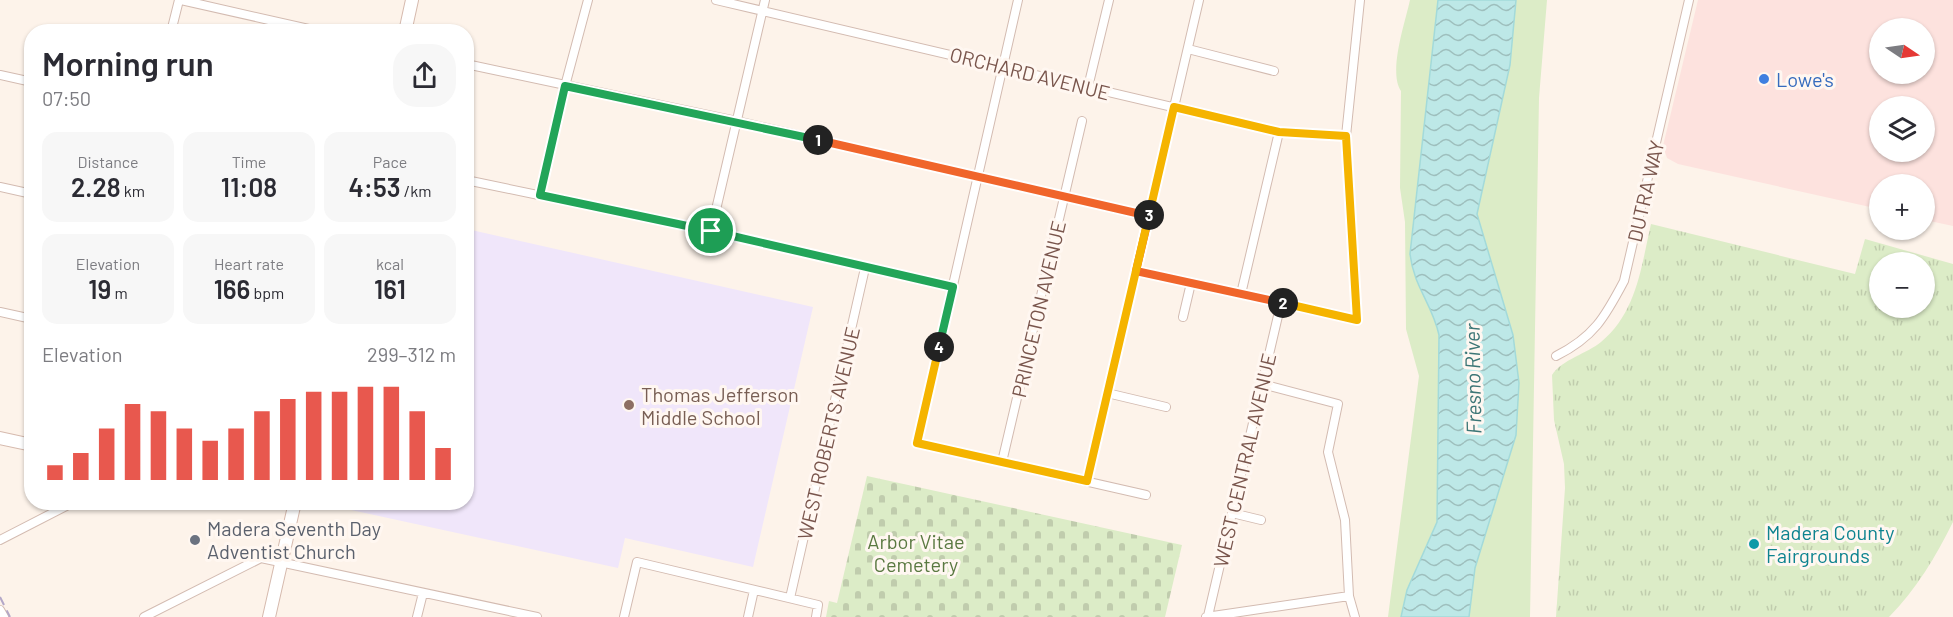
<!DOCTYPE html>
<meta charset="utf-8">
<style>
body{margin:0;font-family:Barlow,sans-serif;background:#f7f7f7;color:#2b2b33;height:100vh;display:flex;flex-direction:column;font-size:22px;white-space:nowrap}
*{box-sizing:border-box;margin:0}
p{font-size:20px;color:#7c7c81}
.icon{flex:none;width:33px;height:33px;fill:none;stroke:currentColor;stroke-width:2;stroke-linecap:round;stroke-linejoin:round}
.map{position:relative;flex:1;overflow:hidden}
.sheet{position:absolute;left:24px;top:24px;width:450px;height:486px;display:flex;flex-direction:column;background:#fff;border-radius:24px;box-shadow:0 2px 4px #0004}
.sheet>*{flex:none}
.needle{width:39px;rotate:103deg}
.fabs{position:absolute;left:1869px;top:18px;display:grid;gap:12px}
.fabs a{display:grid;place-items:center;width:66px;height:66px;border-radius:50%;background:#fff;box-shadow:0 2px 4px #0004;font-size:30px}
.pin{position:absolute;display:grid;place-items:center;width:51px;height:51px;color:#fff;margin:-26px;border:3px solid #fff;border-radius:50%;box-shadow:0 2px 6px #0007}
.km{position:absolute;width:30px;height:30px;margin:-15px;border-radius:50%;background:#222;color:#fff;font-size:16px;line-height:30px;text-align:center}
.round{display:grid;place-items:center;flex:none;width:63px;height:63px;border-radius:24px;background:#f7f7f7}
.overview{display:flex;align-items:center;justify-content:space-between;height:102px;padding:0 18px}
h1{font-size:33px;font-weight:600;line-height:45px}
.figures{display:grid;grid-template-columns:repeat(3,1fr);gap:9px;height:102px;padding:6px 18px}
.figures div{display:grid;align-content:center;border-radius:15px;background:#f7f7f7;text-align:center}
.figures b{font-size:26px;font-weight:600}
.figures small{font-size:16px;font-weight:400}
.figures p{font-size:16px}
.chart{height:168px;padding:12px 18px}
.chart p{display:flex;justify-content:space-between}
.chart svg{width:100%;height:108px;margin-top:6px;stroke:#e8584e;stroke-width:6}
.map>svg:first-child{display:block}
.commercial{fill:#fde2de;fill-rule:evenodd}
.education{fill:#f0e6fa}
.green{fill:#dcecc7}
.cemetery{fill:url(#cemetery-stones)}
.park{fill:url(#park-tufts);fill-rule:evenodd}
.water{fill:url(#water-waves);stroke:#a3dada;stroke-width:1.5}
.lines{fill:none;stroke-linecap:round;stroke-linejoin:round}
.minor-casing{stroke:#d3bbb1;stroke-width:10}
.secondary-casing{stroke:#d6baae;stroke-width:14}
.minor{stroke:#fff;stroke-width:8}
.secondary{stroke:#fff;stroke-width:12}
.rail{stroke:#b3a7c8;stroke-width:2;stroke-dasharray:9 6;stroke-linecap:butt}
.split-1-casing{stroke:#fff;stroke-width:12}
.split-2-casing{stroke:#fff;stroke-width:12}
.split-3-casing{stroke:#fff;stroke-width:12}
.split-4-casing{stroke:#fff;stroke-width:12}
.split-5-casing{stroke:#fff;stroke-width:12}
.split-1{stroke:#22a559;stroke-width:8}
.split-2{stroke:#f0652b;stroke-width:8}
.split-3{stroke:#f5b400;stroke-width:8}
.split-4{stroke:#f5b400;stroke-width:8}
.split-5{stroke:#22a559;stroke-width:8}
.shop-dot{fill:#3f7fe0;stroke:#fff7f1;stroke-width:2}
.education-dot{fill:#8d6e63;stroke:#fff7f1;stroke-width:2}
.worship-dot{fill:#6b7280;stroke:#fff7f1;stroke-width:2}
.culture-dot{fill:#0f9aa8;stroke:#fff7f1;stroke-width:2}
.labels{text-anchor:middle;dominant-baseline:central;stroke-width:6;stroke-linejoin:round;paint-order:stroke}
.street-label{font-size:20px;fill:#79554c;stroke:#fff7f1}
.shop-label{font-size:20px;fill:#366cbe;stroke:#fff7f1;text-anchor:start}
.education-label{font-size:20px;fill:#785e54;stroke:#fff7f1;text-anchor:start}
.worship-label{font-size:20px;fill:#5b616d;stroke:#fff7f1;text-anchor:start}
.culture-label{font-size:20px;fill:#0d838f;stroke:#fff7f1;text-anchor:start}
.park-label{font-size:20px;fill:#5a7941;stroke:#fff7f1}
.water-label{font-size:21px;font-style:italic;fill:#3c7676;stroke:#fff7f1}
</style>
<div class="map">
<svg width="1953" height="617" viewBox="0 0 1953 617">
<defs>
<pattern id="cemetery-stones" width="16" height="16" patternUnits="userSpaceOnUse" patternTransform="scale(1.5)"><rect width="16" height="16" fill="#dcecc7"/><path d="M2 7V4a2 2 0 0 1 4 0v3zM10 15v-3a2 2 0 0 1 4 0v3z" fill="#c0ccad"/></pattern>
<pattern id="park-tufts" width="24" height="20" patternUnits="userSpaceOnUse" patternTransform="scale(1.5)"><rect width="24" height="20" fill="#dcecc7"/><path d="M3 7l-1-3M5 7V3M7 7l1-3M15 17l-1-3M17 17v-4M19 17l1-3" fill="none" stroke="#c0ccad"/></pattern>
<pattern id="water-waves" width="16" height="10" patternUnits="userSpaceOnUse" patternTransform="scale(1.5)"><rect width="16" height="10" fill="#bde8e7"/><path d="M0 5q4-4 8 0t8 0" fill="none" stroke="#9ebfbd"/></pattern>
</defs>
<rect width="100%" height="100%" fill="#fdf3ea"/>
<path class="commercial" d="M1698 0H1953V226L1925 220 1924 184H1880L1879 209 1678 164 1667 158 1663 146ZM1880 28H1924V74H1880ZM1880 106H1924V152H1880Z"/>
<path class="education" d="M467 229 813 307 753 567 625 538 618 568 319 503 466 502Z"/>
<path class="green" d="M1410 0H1547L1539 98 1530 617H1388L1419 376 1406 329 1405 222 1400 188 1401 91C1388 72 1405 23 1410 0Z"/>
<path class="cemetery" d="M867 476 1182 545 1165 617H826L829 601 837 603Z"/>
<path class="park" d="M1651 224 1855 274 1865 239 1953 264V522C1936 556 1916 590 1889 617H1556L1565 488 1564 464 1554 420 1552 375C1561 360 1588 353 1601 342 1637 312 1641 267 1651 224ZM1880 262H1924V308H1880Z"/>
<path class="water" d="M1438 0H1516L1510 65 1477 214 1513 335 1519 383 1516 435 1475 568 1469 617H1401L1407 590 1437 522 1439 335C1432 303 1414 288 1410 254Z"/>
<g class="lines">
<defs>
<path id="minor" d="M181 0 322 32
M716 0 1279 132 1346 136
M1018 0 917 443 1146 495
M171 32 179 0
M1188 49 1274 71
M466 64 736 121 1149 216
M0 75 32 82
M1088 87 1109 0
M466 180 711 231 953 287
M0 187 32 194
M540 195 565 86 588 0
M711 231 765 0
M1136 271 1357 320 1346 136 1360 0
M1241 294 1279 132
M0 312 32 319
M1183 317 1191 283
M1556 356C1594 337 1605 317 1624 281L1689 0
M1262 384 1338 404 1328 452 1345 520 1349 596 1355 617
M1107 393 1166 407
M1002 462 1082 121
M1087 481 1199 0
M1232 513 1261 520
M0 540 74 502
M790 598 865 268
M0 610 4 617
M1208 616 1281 303
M144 617 261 558 537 617
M417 617 423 593
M624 617 637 562 818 605 816 617
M748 617 754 590
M1206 617 1349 596"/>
<path id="secondary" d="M405 32 412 0
M0 438 32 445
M269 617 295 502"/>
</defs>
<use href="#minor" class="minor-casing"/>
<use href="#secondary" class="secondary-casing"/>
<use href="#minor" class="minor"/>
<use href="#secondary" class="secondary"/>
<path class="rail" d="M0 597 10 617"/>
</g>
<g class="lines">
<defs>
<path id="split-1" d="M711 231 540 195 565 86 818 140"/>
<path id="split-2" d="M818 140 1149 216 1136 271 1283 303"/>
<path id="split-3" d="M1149 215 1174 107 1279 132 1346 136 1357 320 1283 303"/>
<path id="split-4" d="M939 347 917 443 1087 481 1149 215"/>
<path id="split-5" d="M711 231 953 287 939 347"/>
</defs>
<use href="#split-1" class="split-1-casing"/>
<use href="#split-2" class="split-2-casing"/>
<use href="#split-3" class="split-3-casing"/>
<use href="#split-4" class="split-4-casing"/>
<use href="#split-5" class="split-5-casing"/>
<use href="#split-1" class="split-1"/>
<use href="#split-2" class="split-2"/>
<use href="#split-3" class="split-3"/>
<use href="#split-4" class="split-4"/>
<use href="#split-5" class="split-5"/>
</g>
<circle class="shop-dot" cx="1764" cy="79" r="6"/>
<circle class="education-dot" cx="629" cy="405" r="6"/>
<circle class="worship-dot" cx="195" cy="540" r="6"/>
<circle class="culture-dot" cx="1754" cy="544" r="6"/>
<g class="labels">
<g class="street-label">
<text transform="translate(1030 73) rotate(14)">ORCHARD AVENUE</text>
<text transform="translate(1645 191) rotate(-77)">DUTRA WAY</text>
<text transform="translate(1038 309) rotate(-77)">PRINCETON AVENUE</text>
<text transform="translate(828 433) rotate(-77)">WEST ROBERTS AVENUE</text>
<text transform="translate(1244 460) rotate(-77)">WEST CENTRAL AVENUE</text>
</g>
<g class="shop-label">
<text x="1776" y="79">Lowe's</text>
</g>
<g class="education-label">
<text x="641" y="394">Thomas Jefferson<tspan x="641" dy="23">Middle School</tspan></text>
</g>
<g class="worship-label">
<text x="207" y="528">Madera Seventh Day<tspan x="207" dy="23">Adventist Church</tspan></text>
</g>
<g class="culture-label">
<text x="1766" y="532">Madera County<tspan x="1766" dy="23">Fairgrounds</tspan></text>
</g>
<g class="park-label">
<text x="916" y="541">Arbor Vitae<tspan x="916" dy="23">Cemetery</tspan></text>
</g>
<g class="water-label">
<text transform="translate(1472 379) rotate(-91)">Fresno River</text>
</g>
</g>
</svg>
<div class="fabs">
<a><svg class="needle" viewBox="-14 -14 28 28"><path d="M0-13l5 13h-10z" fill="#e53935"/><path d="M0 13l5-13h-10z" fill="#7c7c81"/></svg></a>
<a><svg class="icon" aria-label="layers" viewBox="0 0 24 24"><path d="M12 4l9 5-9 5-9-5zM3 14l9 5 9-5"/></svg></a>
<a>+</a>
<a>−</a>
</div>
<div class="pin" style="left:711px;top:231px;background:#1e9e55"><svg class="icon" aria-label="arrive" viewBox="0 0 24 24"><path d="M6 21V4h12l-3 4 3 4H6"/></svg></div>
<b class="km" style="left:818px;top:140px">1</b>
<b class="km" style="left:1283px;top:303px">2</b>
<b class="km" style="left:1149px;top:215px">3</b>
<b class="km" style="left:939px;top:347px">4</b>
<section class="sheet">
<div class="overview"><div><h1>Morning run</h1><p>07:50</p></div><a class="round"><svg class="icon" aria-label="share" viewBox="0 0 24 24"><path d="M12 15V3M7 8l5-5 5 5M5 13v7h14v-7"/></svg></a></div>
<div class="figures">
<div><p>Distance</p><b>2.28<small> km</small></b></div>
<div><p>Time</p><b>11:08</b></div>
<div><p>Pace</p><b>4:53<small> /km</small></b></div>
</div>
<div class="figures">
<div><p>Elevation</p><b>19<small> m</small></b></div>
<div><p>Heart rate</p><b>166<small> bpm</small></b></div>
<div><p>kcal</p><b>161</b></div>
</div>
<div class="chart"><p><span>Elevation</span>299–312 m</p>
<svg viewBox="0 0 160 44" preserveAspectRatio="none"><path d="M5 44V38M15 44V33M25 44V23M35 44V13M45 44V16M55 44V23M65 44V28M75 44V23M85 44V16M95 44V11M105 44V8M115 44V8M125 44V6M135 44V6M145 44V16M155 44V31"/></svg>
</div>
</section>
</div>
